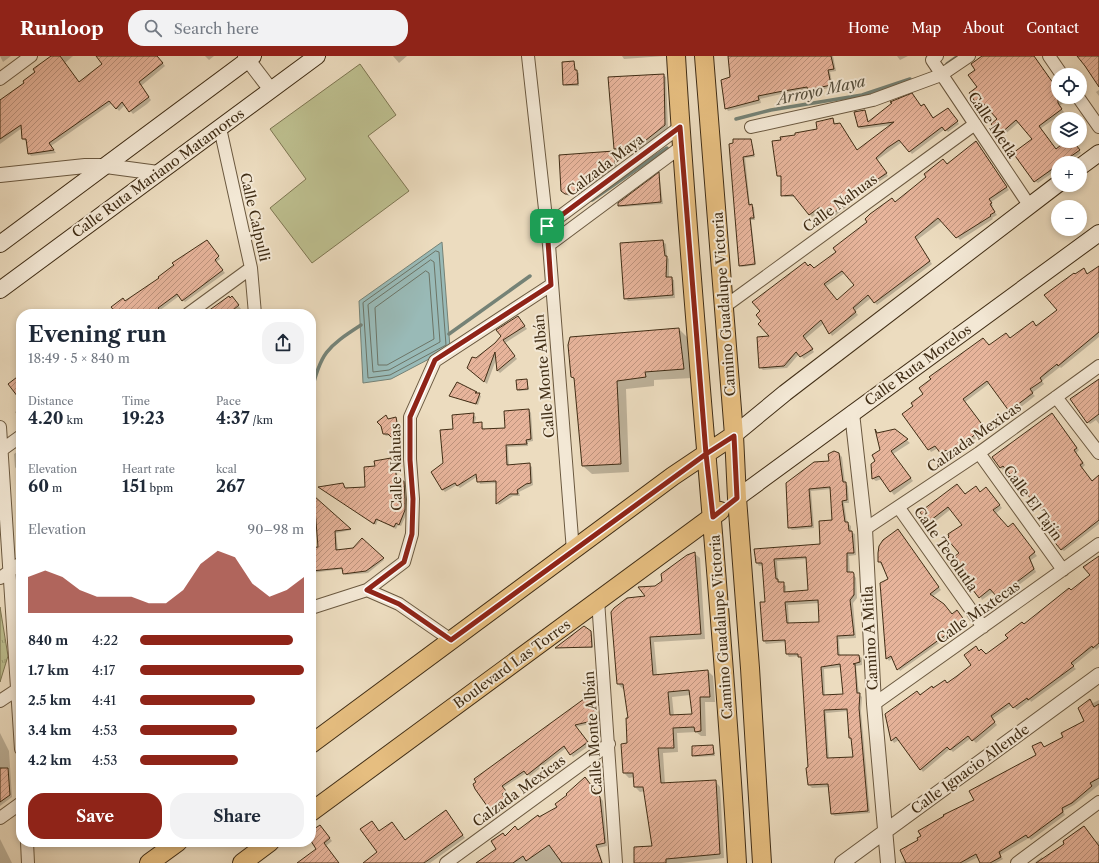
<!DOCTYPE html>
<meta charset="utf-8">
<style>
body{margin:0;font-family:"Libre Caslon Text",serif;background:#f2f2f3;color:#1f2937;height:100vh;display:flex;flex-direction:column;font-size:15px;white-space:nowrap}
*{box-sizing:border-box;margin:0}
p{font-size:13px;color:#747a83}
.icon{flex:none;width:22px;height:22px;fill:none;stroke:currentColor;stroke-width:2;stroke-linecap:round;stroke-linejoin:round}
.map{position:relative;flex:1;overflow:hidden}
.panel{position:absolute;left:16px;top:253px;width:300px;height:538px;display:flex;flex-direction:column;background:#fff;border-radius:16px;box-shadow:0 2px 6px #0003}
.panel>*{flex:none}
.controls{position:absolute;left:1051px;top:12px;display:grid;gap:8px}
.controls a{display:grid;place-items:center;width:36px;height:36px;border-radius:50%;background:#fff;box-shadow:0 2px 6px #0003;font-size:20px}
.pin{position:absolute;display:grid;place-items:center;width:34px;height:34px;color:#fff;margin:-17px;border-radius:8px;box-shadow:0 2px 6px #0006}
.round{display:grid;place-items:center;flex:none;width:42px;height:42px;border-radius:16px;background:#f2f2f3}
.headline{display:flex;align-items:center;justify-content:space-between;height:68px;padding:0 12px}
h1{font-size:22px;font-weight:700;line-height:30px}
.figures{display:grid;grid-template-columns:repeat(3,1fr);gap:6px;height:68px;padding:4px 12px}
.figures div{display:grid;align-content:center}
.figures b{font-size:17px;font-weight:700}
.figures small{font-size:11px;font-weight:400}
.figures p{font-size:11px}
.chart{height:112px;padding:8px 12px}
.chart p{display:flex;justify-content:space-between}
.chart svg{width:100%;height:72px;margin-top:4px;fill:#8f2418;opacity:.7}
.primary-button{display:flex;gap:8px;margin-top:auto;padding:8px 12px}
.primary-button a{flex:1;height:46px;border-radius:16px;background:#8f2418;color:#fff;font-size:16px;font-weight:700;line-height:46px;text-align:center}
.primary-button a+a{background:#f2f2f3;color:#1f2937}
ul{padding:0 12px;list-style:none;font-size:13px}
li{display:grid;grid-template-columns:64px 48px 1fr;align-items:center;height:30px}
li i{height:10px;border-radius:5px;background:#8f2418}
header{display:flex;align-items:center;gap:24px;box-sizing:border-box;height:56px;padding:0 20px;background:#8f2418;color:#fff}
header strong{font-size:19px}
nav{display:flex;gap:22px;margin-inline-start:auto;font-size:14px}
.search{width:280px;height:36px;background:#f2f2f3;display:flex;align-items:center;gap:10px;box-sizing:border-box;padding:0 14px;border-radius:16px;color:#747a83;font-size:15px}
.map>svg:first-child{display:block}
.grass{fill:#bdbf8f;stroke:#7e7652}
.park{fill:url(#park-tufts);stroke:#7e7652}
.water{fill:#99bab7;stroke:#758276}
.shadow{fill:#0003;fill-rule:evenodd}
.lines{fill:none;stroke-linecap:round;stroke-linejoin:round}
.shore{stroke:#6c7466;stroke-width:1}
.stream{stroke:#758276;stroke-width:3.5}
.building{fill:url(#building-hatch);stroke:#402d15;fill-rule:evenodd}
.minor-casing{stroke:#6b5940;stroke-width:14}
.tertiary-casing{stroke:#6b5940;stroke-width:16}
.secondary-casing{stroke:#402d15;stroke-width:18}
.primary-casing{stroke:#402d15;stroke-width:20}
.minor{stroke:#f3e8d5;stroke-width:12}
.tertiary{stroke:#f3e8d5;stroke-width:14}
.secondary{stroke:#f3e8d5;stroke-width:16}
.primary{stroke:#e6be80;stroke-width:18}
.route-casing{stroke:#fff;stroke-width:8}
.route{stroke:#8f2418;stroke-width:5}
.labels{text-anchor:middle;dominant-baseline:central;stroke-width:4;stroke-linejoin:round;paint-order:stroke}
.street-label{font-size:14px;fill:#402d15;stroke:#f3e8d5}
.water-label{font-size:15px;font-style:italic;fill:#56503e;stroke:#f3e8d5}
</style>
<header>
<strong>Runloop</strong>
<div class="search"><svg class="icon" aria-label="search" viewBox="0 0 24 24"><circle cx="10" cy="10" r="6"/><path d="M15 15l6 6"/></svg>Search here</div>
<nav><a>Home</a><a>Map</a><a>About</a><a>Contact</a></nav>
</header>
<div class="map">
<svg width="1099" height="807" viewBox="0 0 1099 807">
<defs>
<pattern id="park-tufts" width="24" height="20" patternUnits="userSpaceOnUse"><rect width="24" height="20" fill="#bdbf8f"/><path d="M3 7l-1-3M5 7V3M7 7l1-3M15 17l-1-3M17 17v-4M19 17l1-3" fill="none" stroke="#9b9c74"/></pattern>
<pattern id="building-hatch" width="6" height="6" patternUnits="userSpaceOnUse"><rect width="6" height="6" fill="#e7b49b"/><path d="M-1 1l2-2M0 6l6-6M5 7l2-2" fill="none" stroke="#bd937d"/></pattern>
</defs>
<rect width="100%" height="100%" fill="#ecdcbf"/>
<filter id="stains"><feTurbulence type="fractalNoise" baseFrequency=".005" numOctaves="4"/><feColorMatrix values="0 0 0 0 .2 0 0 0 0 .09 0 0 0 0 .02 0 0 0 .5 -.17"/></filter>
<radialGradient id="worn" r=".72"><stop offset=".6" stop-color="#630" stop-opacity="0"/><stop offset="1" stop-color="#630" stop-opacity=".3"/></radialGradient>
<path class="grass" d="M360 8 396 59 368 80 409 135 312 207 270 152 306 123 270 73Z"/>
<path class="park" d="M0 551 8 600 0 626Z"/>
<path class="water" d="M442 186 450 292 391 323 363 327 359 245Z"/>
<path class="shadow" d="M0 0H11L3 6Z
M52 0H73L65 7 79 27 104 8 97 0H157L165 10 141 30 151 44 147 48 133 58 125 49 119 55 112 47 51 90 56 97 31 100 29 97 27 86 23 83 22 72 0 88V46L26 27Z
M205 0H214L209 4Z
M393 0H407L399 7Z
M622 0H664L624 3Z
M729 0H833L836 15 830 16 833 31 812 36 809 33 781 38 760 43 761 47 728 55 726 52 731 22Z
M897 0H908L900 4Z
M981 0H1034L1058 34V41H1063L1066 45 1059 50 1064 56 1040 73 1056 94 1067 85H1071L1081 97 1067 107H1058V113L1038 127 1035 125 1033 84 1019 66 1003 80 993 68 998 64 987 50 982 53 980 50 976 14Z
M574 6 576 15 579 17V30H566L564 28Z
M663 19 666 21 668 72 639 94 617 95 615 93Z
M1099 34V40L1096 36Z
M924 49 934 63 950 55 959 68 948 76 945 73 912 98 902 86 877 104 888 120 856 140 858 142 831 163 823 153 812 161 796 141H785L782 139V122L778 120 797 80 819 74 833 63 836 69 842 71 858 95 892 69 861 73 858 71 864 55 869 66Z
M751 84 755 101 745 102 750 150 754 151 755 164H751L756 209 742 211 740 210 730 89Z
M978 89 1009 134 991 146 993 150 991 151 997 159 992 162 993 163 960 184 942 165 917 184 932 208 877 249 871 242 855 255 858 259 832 280 824 267 805 283 814 296 804 303 799 298 787 312 763 314 760 311 772 281 808 211 814 214 838 197 896 147 947 109ZM845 217 856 230 838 245 825 231Z
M614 96 616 99 617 110 576 140H569L565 138Z
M659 118 663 148 621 151 619 150V148Z
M663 186 666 188 667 201 669 203V222L674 224 675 242 628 245 625 242Z
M209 187 220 203 216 206 225 217 185 246 179 240 155 258H115L125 246Z
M1099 211V281L1061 312 1060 311 1042 325 1044 328 1032 337 1035 340 1013 357 990 327 965 346 986 374 953 401 949 396 944 400 938 392 931 396 929 393 989 290 1011 283 1037 271 1058 254 1075 220 1084 213 1088 219Z
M230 243 234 244 241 253 243 258H206Z
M520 264 527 273 505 287 517 303 500 317 497 314V301L487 328 468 312Z
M679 273 688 282 692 322 654 324V330L626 333 629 416 592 418 583 410 575 324 572 321Z
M527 324 529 334 519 335 518 333Z
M1099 324V368L1096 364 1090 368 1088 366Z
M457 327 481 340 478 349 450 340Z
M21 352V364L15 356Z
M529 354 531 357 533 385 528 386V390L508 391 509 410 529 408 532 411 533 429 519 436 520 440H513L499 449 497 447V427L480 428 478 420 460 432 457 429 445 436 443 434 432 416 444 408 454 374 473 358 476 361 475 367H481L484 374 506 373Z
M1054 361 1079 394 1076 397 1085 409 1082 412 1092 426 1099 429V468L1064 495 1061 493 1062 477 1039 448 1033 444 1006 412 1003 414 1001 412 993 401Z
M396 362 400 378 395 379 399 388 391 379 386 380 384 378 388 364Z
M895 374 910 387 893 398 913 425 894 439 882 423 876 425 873 423 872 408 876 405 881 395 878 378Z
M21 393V420L15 411 14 398Z
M839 398 842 401 845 427 848 430 849 447H844L847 467 851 470V476L855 478 856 499 849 500 850 517H852L856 522 857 542 853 547 856 582 839 583 840 600H859L862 602V609L856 610 859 638 862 641 861 655 870 757 835 760 832 758 830 731 812 732 809 729V712L802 603 799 600 789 601 787 598 786 586 766 588 764 585 766 547 763 509 759 510 757 507 821 489 833 465 831 433 811 435 814 472 792 474 789 471 787 428 830 406ZM807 503 809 535 786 537V530L778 524 777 505ZM819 547 820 567 789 568 788 549ZM842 611 844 639 825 640 824 613ZM848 655 850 682 852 684 854 702 829 703 826 657Z
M390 403 396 407 398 426H404L406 427 407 457 401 470 398 469 396 473 378 464 376 469 321 432 343 428 346 433 366 432 376 411Z
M989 435 1002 452 995 458 1008 472 1015 471 1037 500 1031 504 1036 516 1000 543 993 536 982 544 960 498 963 469 951 453 931 469 921 456 965 439Z
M21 439V464L18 460 17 442Z
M316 442 351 474 336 477 338 494 354 493 362 484 384 504 368 517 345 519 343 513 311 517V493L319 492Z
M900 477 941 534 932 541 952 559 959 558 966 568 900 615 893 602 889 605 887 602 889 523 879 505Z
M695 498 700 502 705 583 654 586 657 619 708 615 713 620 715 646H705L706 680H701L696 676 677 677 678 696 663 697 665 728 715 725 720 731 724 802 681 807H636L653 791 645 735 640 736 635 731 634 721 629 722 624 717 630 663 625 633H623L618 628 647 540ZM690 639 693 659 674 660 672 641Z
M1099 505V591L1096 594 1095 592 1073 610 1076 613 1031 646 1030 644 1017 654 1012 649 992 663 997 669 976 687 971 682 953 696 950 693 923 716 899 684 894 687 892 684 920 640 948 628 972 609 979 596 986 599 1009 582 1024 569 1091 520Z
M584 572 592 578 593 592H556Z
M590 644 597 653 598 666 576 671 590 689 573 701 566 692 530 720 526 717 503 732 508 738 503 741 509 748 495 759 474 729Z
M1099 644V729L1074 749 1063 755 1065 759 1031 784 1029 782 1000 799 1003 803 996 807H981L978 801 966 807H900L906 804 919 784 1038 699 1041 687 1044 692 1064 682 1086 665 1090 645 1093 647Z
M0 677 9 695 12 741 0 750Z
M713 690 715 700 695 701 693 699Z
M587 725 603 745 607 790 598 792 603 807H475L498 793 505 781 558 752Z
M446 755 465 782 430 807H364L378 796 380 776 405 785Z
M320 770 332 785 326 790 339 807H310L318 793 311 783V777Z
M0 783 12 807H0Z
M1099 785V807H1034L1042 801 1043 803Z
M42 786H50L44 791Z"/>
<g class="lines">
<path class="shore" d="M436 195 439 196 446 289 390 319 368 322 363 247Z
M431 204 434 206 440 286 389 314 373 316 368 249Z
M426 215 429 217 434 283 387 309H378L375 252Z"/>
<path class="stream" d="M947 8 958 0
M736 63 771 54 862 39 910 23
M592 144 667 92
M449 278 530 220
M311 338C320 297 327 291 361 269"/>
</g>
<path class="building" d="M51 0H60L79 26 102 8 96 0H157L163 7 139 26 149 41 129 56 122 46 116 53 109 45 49 87 54 94 28 98 26 83H22L21 69 0 83V44L24 27 23 25 35 16 33 13Z
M728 0H831L834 13 828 14 831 29 808 34 807 31 778 36 758 40 759 44 725 53 721 24 730 21Z
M982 0H1034L1058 34V47L1062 53 1039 70 1056 93 1066 85H1073L1080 94 1061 107H1058V109L1034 126 1013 97 1032 83 1016 64 1000 78 991 68 997 63 984 48 979 51 969 37 977 31 968 19 975 14 971 8Z
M1077 0H1099V31L1085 10Z
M574 5 575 14H577L578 28 563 29 562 6Z
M664 18 665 69 636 92 614 93 608 21Z
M912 37 921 50 924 48 933 62 948 52 958 65 945 75 942 71 909 96 899 84 887 92 876 102 887 117 855 138 857 140 828 161 820 151 809 159 793 139 781 140V120H777L772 85 781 84 780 81 795 79V77L817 73 816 66 833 62 834 68 840 67 857 94 894 66 858 71 854 56 865 54 868 66 892 47 890 46Z
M733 83H751L754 99 743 101 749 149 752 148 754 162H750L755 208 739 210 729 88 733 87Z
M976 85 1007 131 989 143 992 147 990 148 995 156 990 159 991 160 956 182 938 162 915 181 930 205 874 247 868 239 853 252 856 256 829 278 821 264 803 280 813 293 800 301 796 296 784 310 759 312 757 281 769 280 758 268 761 265 756 259 760 255 752 246 805 206 808 210 810 208 814 212 836 196 833 192 867 166 865 163 870 158 892 142 895 146 926 121 924 118 943 103 947 108ZM842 215 854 229 837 244 824 228Z
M614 95 615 107 613 109 574 138H565L561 135 559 99Z
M659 116 661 146 618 150V147Z
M207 184 219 200 215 204 223 214 182 245 177 238 158 252 163 258H117L111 251 123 242 125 245 159 222 158 221 174 209 172 207Z
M663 184 665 200H667L666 221H672L673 239 624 243 620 187Z
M1099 210V276L1058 310 1057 308 1040 322 1042 325 1030 333 1033 337 1009 355 987 325 963 343 984 371 950 399 946 394 941 398 935 390 928 394 902 358 913 350 911 347 923 338 919 332 931 323 929 321 983 282 989 289 1006 277 1010 282 1033 265 1036 270 1057 254 1044 239 1074 217 1075 218 1084 212 1087 218Z
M229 240 230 242 232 240 239 249 233 254 237 258H204Z
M518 260 525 270 503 284 515 300 497 315 495 296 484 326 467 312 472 301 476 302 495 287 501 280 496 274Z
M679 272 684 313 645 316 646 321 617 325 621 408 582 410 574 322 571 321 568 289 570 281Z
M21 318V345L8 328Z
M527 323 528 333 517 334 516 324Z
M1099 323V358L1087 367 1070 343Z
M457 326 477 336 475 337H480L476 348 449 340Z
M529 353 531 383 526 384 527 388 506 389 507 409 530 407 531 427 526 428 517 434 518 438H510L496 448V425L477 426 476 418 457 430 455 427 442 434 431 416 443 407 440 374 453 373 452 359 474 357 473 367 482 366V373L505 372 504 355Z
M1052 357 1077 392 1074 394 1083 407 1080 409 1092 425 1099 419V464L1061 494 1052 483 1060 477 1036 446 1035 447 1032 444 1003 410 1000 412 992 401Z
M386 359 388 363 396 361 399 377H394L398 385 396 386 388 378H383L381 370 377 366Z
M875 373 877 377 895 373 908 383 891 395 911 422 890 436 879 420 872 423 871 408 875 405 872 399 880 394Z
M834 395 839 397 843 426H846L847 444 842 445 845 466H848L849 475H852L854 497H847V516H853L854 518V539L850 544 854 579 837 580 838 599H859L860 606 853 608H855L857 637H860L859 652 868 755 831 758 828 728 808 729 806 712 808 711 801 601H798V598H786L785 584 763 585 760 546H765L762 507H756L754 493 820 488 819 465 832 464 830 431 809 433 812 470 788 472 786 427 814 406 829 405 828 398ZM806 501 808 534 784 536V526H778V523H776L774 503ZM818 544 819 566 787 567 785 546ZM840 608 843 638 823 639 821 611ZM847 653 849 682H851L853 701 827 702 824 654Z
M391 402V404H394L397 425H404L405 443V454L399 469 396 467 394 471 376 463 374 468 318 431 343 427 345 432 365 431 364 411 375 410 374 405Z
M957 428 965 438 976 430 980 436 986 431 1000 449 993 454 1008 471 1013 467 1035 496 1029 501 1034 513 997 541 990 533 979 542 963 521 968 518 955 500 959 497 947 483 949 481 948 478 962 469 948 451 927 467 920 456Z
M314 440 351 473 335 475 336 494 353 492 362 482 384 502 366 515 343 518 342 512 311 515V492L318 491Z
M898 473 939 531 930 538 944 548 952 558 957 554 965 565 897 614 891 600 886 603 880 527 888 523 881 506H878V497L879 490 883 484Z
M695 496 701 578 650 581 653 619 708 614 710 641H700L701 675 695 676 694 671 673 672 674 692H658L661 727 716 724 720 798 666 803V807H634V791L652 790 643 731H634L633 717H623L621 688 627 687 626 662H628L623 628H617L611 556 614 552 627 542 645 540 638 531 655 530 662 525 661 518 687 499ZM689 634 692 658 670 659 668 636Z
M1099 500V587L1093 592 1092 590 1071 607 1074 610 1028 644 1027 642 1013 652 1009 647 991 660 995 666 972 685 968 680 950 694 947 691 920 714 896 681 891 685 885 658 917 635 920 639 932 630 933 632 945 624 947 627 957 620 971 609 964 599 976 590 979 595 981 593 986 598 1008 582 1005 579 1022 566 1024 568 1069 532 1071 534 1090 519 1083 511Z
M584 570 591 575 592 591 555 592Z
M588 640 595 650 596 664 575 669 588 686 570 699 564 690 527 719 524 715 502 730 506 735 502 738 508 746 492 757 475 733 473 728 476 726 474 723Z
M1090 643 1094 651 1099 648V722L1090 727 1092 730 1072 747 1062 752 1063 756 1028 782 1026 779 999 796 1001 801 990 807H980L976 798 960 807H906L900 794 918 784 917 782 921 780 918 775 944 760 943 759 974 744 969 735 1036 699 1032 690 1041 686 1044 691 1063 681 1061 677 1084 665 1078 652Z
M713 689 714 698 692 700V690Z
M0 712H8L10 739 0 746Z
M585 721 600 741 605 787 596 789 602 807H562L549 789 526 805 523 800 513 807H476L496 793 491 785 503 777 505 780 515 770 518 774 538 759 539 761 557 751 555 748 567 739 566 738Z
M446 754 463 779 424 807H363L377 796 360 773 372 765 379 775 392 766 405 784Z
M320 769 330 782 324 787 339 807H297L316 793 311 785V775Z
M1084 770 1099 790V807H1036L1064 788 1063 785Z"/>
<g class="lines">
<defs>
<path id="minor" d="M528 0 549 189 573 495
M937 0 932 4 1029 149
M1049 0 1062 19
M0 23 31 0
M1078 41 1099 71
M751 71 873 44 941 19 969 0
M220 72 251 212 255 258
M547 170 680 71
M549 189 681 91
M724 251 975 68
M188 258 251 212
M1056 341 1099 397
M0 371 21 693
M0 395 21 380
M979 397 1063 514
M899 452 983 571
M865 473 979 397 1099 310
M0 522 21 507
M367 534 399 548 451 584
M598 544 616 807
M311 552 367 534 404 506 412 478 413 443 410 403V361L435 305 551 229
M0 645 21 631
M874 648 1099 488
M0 762 21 747
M27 786 28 807
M446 807 609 688
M1017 807 1099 746"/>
<path id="tertiary" d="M245 0 271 34
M0 119 85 110H106L158 117
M852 357 865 473 874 648 888 807
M842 807 1099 619"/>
<path id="secondary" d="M1080 111 1099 97
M0 188 253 0
M0 234 317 0
M734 379 785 337 1058 128
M737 442 1099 177"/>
<path id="primary" d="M676 0C692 269 722 538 737 807
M704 0 734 379 737 442 750 612 762 807
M311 688 673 420 734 379
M311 756 720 455
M149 807 178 786
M242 807 270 786"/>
</defs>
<use href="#minor" class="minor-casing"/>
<use href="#tertiary" class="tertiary-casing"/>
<use href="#secondary" class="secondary-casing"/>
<use href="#primary" class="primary-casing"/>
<use href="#minor" class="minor"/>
<use href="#tertiary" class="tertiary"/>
<use href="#secondary" class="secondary"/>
<use href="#primary" class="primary"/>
</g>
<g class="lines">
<defs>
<path id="route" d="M547 170 551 229 435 304 410 361V404L413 443 412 478 404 506 367 534 399 548 451 584 706 398 713 461 737 442 734 380 706 398 680 71 547 170"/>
</defs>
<use href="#route" class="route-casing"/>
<use href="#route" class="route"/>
</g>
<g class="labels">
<g class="street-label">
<text transform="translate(993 69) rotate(56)">Calle Metla</text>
<text transform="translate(605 109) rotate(-37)">Calzada Maya</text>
<text transform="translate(158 117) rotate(-36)">Calle Ruta Mariano Matamoros</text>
<text transform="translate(840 147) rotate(-36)">Calle Nahuas</text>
<text transform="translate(255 161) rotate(77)">Calle Calpulli</text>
<text transform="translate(724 248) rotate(-94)">Camino Guadalupe Victoria</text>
<text transform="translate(918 309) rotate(-36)">Calle Ruta Morelos</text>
<text transform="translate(544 320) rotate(-95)">Calle Monte Albán</text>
<text transform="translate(974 381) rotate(-35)">Calzada Mexicas</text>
<text transform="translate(396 411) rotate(-91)">Calle Nahuas</text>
<text transform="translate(1033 447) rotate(54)">Calle El Tajín</text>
<text transform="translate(946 493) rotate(55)">Calle Tecolutla</text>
<text transform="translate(978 556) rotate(-35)">Calle Mixtecas</text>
<text transform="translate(721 571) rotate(-94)">Camino Guadalupe Victoria</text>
<text transform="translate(870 582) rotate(-93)">Camino A Mitla</text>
<text transform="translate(512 608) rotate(-36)">Boulevard Las Torres</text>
<text transform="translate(593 677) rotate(-94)">Calle Monte Albán</text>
<text transform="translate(970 713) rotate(-36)">Calle Ignacio Allende</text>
<text transform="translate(519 735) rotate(-36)">Calzada Mexicas</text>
</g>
<g class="water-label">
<text transform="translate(821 34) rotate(-12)">Arroyo Maya</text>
</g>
</g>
<rect width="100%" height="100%" filter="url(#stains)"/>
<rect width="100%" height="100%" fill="url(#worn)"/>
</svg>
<div class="controls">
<a><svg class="icon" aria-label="locate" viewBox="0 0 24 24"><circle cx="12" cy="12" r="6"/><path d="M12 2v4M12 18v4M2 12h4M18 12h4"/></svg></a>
<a><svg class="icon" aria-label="layers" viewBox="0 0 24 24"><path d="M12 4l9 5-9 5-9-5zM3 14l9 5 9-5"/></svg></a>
<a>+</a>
<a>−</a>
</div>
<div class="pin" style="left:547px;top:170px;background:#1e9e55"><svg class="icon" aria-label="arrive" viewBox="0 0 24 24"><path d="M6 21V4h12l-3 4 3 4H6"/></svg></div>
<section class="panel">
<div class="headline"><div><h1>Evening run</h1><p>18:49 · 5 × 840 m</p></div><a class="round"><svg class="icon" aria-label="share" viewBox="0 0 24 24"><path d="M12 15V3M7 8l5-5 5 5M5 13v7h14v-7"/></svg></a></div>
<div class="figures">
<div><p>Distance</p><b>4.20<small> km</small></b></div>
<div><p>Time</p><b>19:23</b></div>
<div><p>Pace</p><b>4:37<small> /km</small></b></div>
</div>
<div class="figures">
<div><p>Elevation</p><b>60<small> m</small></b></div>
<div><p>Heart rate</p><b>151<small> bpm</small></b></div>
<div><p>kcal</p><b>267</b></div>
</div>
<div class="chart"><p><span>Elevation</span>90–98 m</p>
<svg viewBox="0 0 160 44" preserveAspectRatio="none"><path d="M0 44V22L10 18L20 22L30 30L40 34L50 34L60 34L70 38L80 38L90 30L100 14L110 6L120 10L130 26L140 34L150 30L160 22V44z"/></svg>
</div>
<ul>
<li><b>840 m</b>4:22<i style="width:93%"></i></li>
<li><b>1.7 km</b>4:17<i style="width:100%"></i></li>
<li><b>2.5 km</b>4:41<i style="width:70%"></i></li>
<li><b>3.4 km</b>4:53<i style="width:59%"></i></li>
<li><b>4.2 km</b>4:53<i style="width:60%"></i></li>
</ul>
<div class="primary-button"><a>Save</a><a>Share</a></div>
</section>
</div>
